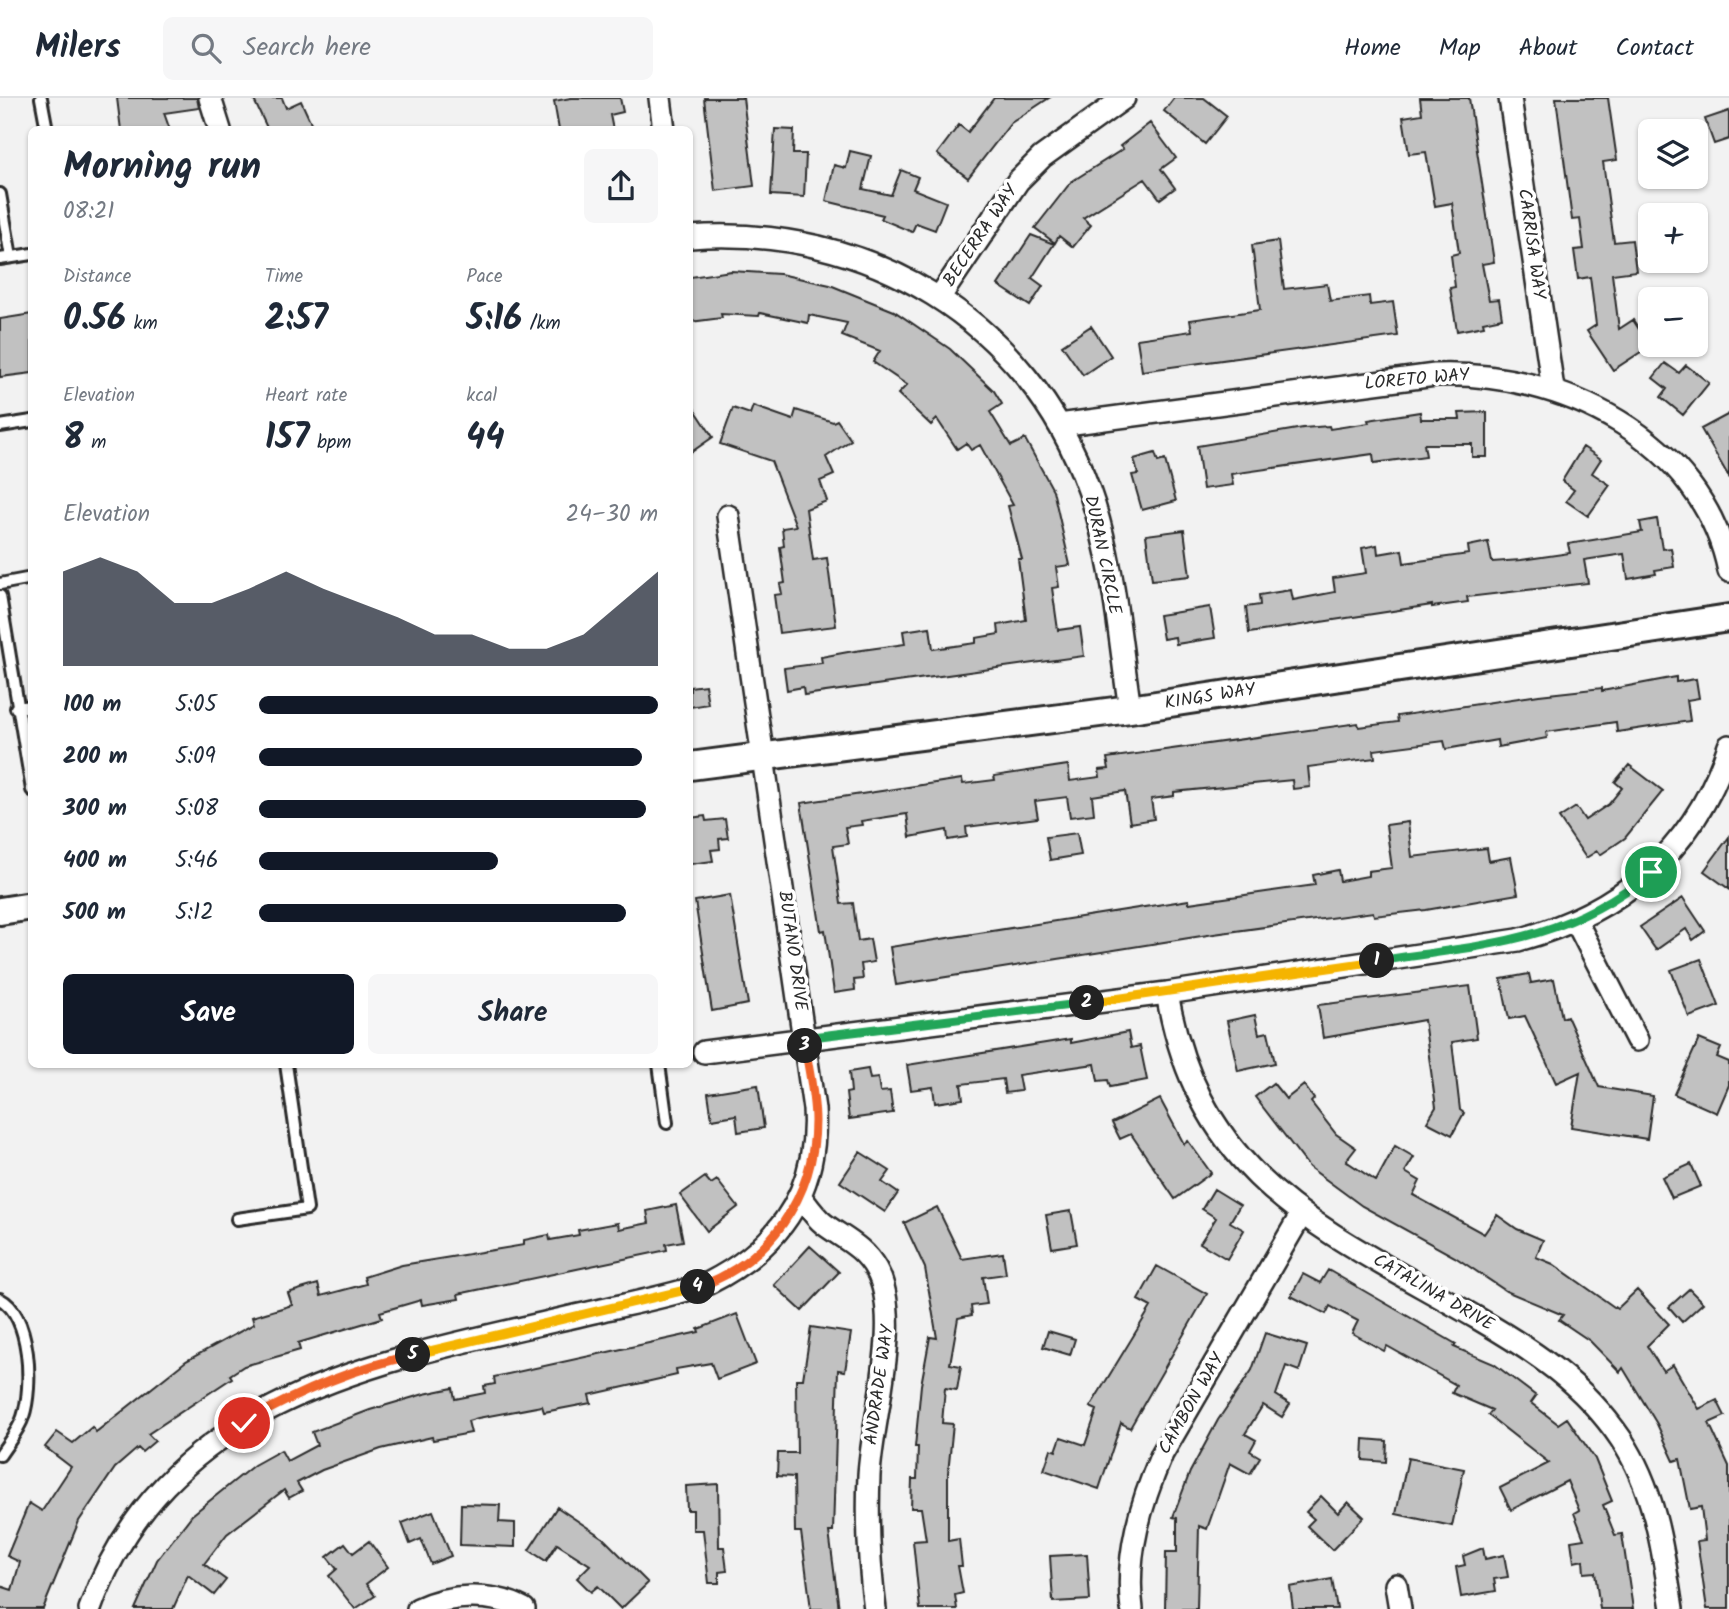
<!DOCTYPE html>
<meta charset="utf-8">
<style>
body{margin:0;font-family:Kalam,sans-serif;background:#f6f6f7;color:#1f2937;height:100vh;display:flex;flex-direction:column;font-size:26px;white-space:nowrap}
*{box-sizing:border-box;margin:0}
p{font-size:23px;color:#747a83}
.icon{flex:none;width:38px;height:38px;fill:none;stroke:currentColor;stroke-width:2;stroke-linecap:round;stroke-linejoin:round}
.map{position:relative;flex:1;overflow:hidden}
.side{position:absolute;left:28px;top:28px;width:665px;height:942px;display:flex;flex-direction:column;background:#fff;border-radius:10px;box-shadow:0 2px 5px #0004}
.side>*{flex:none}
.buttons{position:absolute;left:1638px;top:21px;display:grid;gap:14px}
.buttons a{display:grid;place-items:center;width:70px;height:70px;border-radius:10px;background:#fff;box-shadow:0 2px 5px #0004;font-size:35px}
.pin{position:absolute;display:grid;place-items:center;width:60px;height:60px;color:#fff;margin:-30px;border:4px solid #fff;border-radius:50%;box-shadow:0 2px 7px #0007}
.km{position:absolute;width:35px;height:35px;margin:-18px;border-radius:50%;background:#222;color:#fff;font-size:19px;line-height:35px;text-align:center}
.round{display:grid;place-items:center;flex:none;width:74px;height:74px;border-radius:10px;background:#f6f6f7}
.head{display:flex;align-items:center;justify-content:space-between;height:119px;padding:0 35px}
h1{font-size:38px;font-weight:700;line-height:52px}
.figures{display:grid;grid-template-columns:repeat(3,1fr);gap:10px;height:119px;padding:7px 35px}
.figures div{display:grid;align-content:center}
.figures b{font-size:35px;font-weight:700}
.figures small{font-size:19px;font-weight:400}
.figures p{font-size:19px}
.chart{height:196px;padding:14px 35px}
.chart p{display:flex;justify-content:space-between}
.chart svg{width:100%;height:126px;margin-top:7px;fill:#111827;opacity:.7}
.cta{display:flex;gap:14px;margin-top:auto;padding:14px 35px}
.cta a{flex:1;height:80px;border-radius:10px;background:#111827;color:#fff;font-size:28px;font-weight:700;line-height:80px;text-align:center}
.cta a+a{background:#f6f6f7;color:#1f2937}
ul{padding:0 35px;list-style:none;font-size:23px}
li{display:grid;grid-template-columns:112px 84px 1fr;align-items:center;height:52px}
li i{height:18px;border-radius:9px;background:#111827}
header{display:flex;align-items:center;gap:42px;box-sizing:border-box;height:98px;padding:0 35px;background:#fff;border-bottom:2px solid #e0e1e3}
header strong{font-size:33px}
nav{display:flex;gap:38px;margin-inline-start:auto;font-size:24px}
.search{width:490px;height:63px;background:#f6f6f7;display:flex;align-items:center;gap:18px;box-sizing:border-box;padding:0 24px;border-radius:10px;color:#747a83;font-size:26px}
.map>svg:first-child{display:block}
.building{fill:#c1c1c1;stroke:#2b2b2b;stroke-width:2}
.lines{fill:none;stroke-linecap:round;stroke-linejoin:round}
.service-casing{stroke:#2b2b2b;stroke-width:16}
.minor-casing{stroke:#2b2b2b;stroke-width:26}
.tertiary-casing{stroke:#2b2b2b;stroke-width:32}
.service{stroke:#fff;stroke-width:10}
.minor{stroke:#fff;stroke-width:21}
.tertiary{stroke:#fff;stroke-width:26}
.split-1-casing{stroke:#fff;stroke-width:14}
.split-2-casing{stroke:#fff;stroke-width:14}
.split-3-casing{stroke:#fff;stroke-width:14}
.split-4-casing{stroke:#fff;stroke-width:14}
.split-5-casing{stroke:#fff;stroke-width:14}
.split-6-casing{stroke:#fff;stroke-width:14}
.split-1{stroke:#22a559;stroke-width:9}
.split-2{stroke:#f5b400;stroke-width:9}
.split-3{stroke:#22a559;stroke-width:9}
.split-4{stroke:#f0652b;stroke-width:9}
.split-5{stroke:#f5b400;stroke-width:9}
.split-6{stroke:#f0652b;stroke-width:9}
.labels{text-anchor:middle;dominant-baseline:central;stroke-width:7;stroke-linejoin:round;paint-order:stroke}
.street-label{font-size:18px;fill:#2b2b2b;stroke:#fff}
</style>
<header>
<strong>Milers</strong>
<div class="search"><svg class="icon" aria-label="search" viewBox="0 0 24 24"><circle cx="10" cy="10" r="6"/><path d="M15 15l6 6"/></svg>Search here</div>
<nav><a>Home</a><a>Map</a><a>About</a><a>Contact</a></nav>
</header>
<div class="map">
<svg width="1729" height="1511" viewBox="0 0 1729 1511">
<rect width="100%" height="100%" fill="#f2f2f2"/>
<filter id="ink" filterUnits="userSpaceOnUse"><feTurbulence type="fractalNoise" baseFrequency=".0143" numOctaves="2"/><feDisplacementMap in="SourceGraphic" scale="14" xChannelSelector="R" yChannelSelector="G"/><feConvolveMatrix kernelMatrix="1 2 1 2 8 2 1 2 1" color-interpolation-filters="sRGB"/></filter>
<g filter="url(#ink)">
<path class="building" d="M117 0H197L199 10 164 15 170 32H121Z
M253 0H282L286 10 301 3 312 27 301 32H268Z
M571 0H620L623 14 610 17 613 32H559L554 3Z
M704 0H743L754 88 715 93Z
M994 0H1049L1011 25 968 80 937 56 959 27 968 34Z
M1174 0H1204L1227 18 1205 46 1164 13Z
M1420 0H1469L1494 164 1482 166 1489 202 1499 201 1502 220 1483 224 1484 228 1457 233 1450 190 1455 189 1451 157 1459 155 1452 105 1435 108 1426 54 1409 56 1403 19 1422 16Z
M1556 0H1608L1617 62 1603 64 1614 144 1632 142 1636 173 1612 176 1619 231 1633 222 1650 248 1613 272 1587 233 1596 227 1590 179 1578 181 1574 152 1584 151 1580 121 1572 122Z
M1729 13V41L1714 46 1705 21Z
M1150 25 1176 60 1161 71 1175 90 1160 101 1145 81 1083 120 1091 127 1073 149 1059 138 1055 145 1035 130 1071 84 1123 51 1120 48Z
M775 31 794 32 793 56H806L804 99 771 97Z
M850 53 871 58 863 91 891 97 901 72 918 79 913 91 946 104 935 132 916 125 912 134 881 121 883 117 826 103 834 67 846 70Z
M1031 137 1054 146 1032 180 1043 188 1030 208 998 187Z
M1278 143 1284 191 1327 186 1330 203 1369 198 1370 207 1393 204 1398 238 1142 273 1137 241 1192 233 1190 222 1260 212 1252 147Z
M731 173 780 176 830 187 894 213 950 251 994 293 1002 306 990 314 1011 348 1025 341 1053 392 1070 467 1056 469 1059 489 1052 490 1058 532 1080 529 1084 558 804 597 803 589 787 592 784 570 822 565 821 559 848 554 905 546 903 533 930 529 933 551 976 545V540L999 536 998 527 1026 522 1018 461H1022L1008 408 1013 407 980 347 971 352 966 345 957 351 937 321 931 327 898 296 907 287 873 264 880 253 842 238 847 225 809 217 808 225 760 215 759 218 721 216 722 220 690 224V179Z
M32 216V275L0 279V221Z
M1091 228 1111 258 1083 277 1062 247Z
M1665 265 1679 275 1686 267 1709 285 1683 317 1661 299 1667 291 1653 280Z
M690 304 713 339 690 355Z
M753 308 793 322 796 312 833 324 837 322 851 342 826 359 834 377 820 383 827 403 806 411 813 462 827 460 836 528 779 535 774 497 782 496 780 486 785 485 780 449 784 448 782 430 796 428 771 363 720 346 733 310 750 316Z
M1420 314 1421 321H1460L1459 315 1487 314V359H1472V346H1424L1426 358 1374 365 1373 356 1231 376 1233 387 1203 391 1197 348 1303 330 1329 328 1330 331 1369 325 1368 322Z
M1729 316V379L1701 331Z
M1583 349 1601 361 1592 375 1610 387 1588 418 1566 403 1574 392 1562 383Z
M1155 355 1158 364 1165 362 1176 403 1142 412 1132 377 1138 376 1134 361Z
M1657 421 1662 451 1671 450 1674 469 1655 472 1656 476 1628 481 1624 456 1584 462 1588 485 1467 499 1468 504 1432 509V507L1249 535 1246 509 1260 507 1259 497 1291 492 1293 502 1335 494 1333 480 1366 475 1362 450 1377 447 1378 456 1402 452 1404 465 1469 456 1468 448 1488 444 1492 464 1521 462 1570 455 1568 446 1642 434 1640 424Z
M1184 432 1190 478 1152 482 1146 437Z
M1210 509 1215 540 1176 546 1175 539 1163 541 1159 517Z
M1676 579V584L1696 581 1699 600 1687 602 1690 623 1617 634 1616 624 1546 634 1547 640 1498 649 1497 642 1446 651 1444 643 1374 652 1375 660 1308 669 1310 689 1293 691 1292 682 1174 694V698L1151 701 1154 721 1130 725 1125 693 1092 698 1094 716 1070 719 1067 699 1035 703 1038 720 966 729 967 739 948 742 947 732 910 739 907 716 861 723 862 727 845 729 848 746 833 748 841 806 853 805 858 843 870 841 874 864 861 866 863 881 854 882 855 892 834 895 825 832 821 833 801 705 962 681 963 686 995 682 994 678 1068 667 1070 683 1100 679 1099 672 1109 671 1107 660 1358 625 1359 629 1398 624 1397 618 1539 597 1602 590V593Z
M705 587 708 606 690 609V589Z
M1629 667 1663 693 1625 740 1600 757 1597 753 1586 760 1559 720 1576 709 1585 722 1609 706 1622 690 1615 684Z
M705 718 706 723 725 721 728 740 719 741 720 751 711 752 713 763 690 766V720Z
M1408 724 1412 759 1487 750 1489 763 1511 759 1518 796 1426 812 1374 818 1373 814 1214 836 896 887 890 849 1189 802V805L1315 787 1313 777 1338 772 1340 783 1368 778V773L1392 770 1386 727Z
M1077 735 1081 757 1050 762 1046 739Z
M1729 739V791L1704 773Z
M730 797 748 906 712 913 695 803Z
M1683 800 1705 833 1693 842 1686 831 1656 852 1640 829Z
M1701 861 1719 908 1689 919 1671 872Z
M1529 876 1531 885 1554 881 1562 920 1567 918 1599 989 1653 998 1647 1041 1571 1029 1580 974 1556 985 1525 918 1509 921 1501 881Z
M1470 888 1477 940 1452 944 1460 1012 1464 1015 1452 1037 1427 1024 1436 1009 1424 922 1323 940 1318 907Z
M1255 917 1259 936 1268 934 1275 965 1238 973 1227 923Z
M1128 934 1131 950 1140 948 1147 982 1110 989 1108 982 1098 983 1095 966 1018 977 1021 993 1005 995 1003 981 961 986 963 1001 935 1005 933 989 911 992 907 967 1071 941V945Z
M1699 941 1721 950 1717 959 1729 964V987L1717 1015 1674 996Z
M868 971 870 981 878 980 880 994 890 993 893 1015 849 1021 846 995 851 994 849 974Z
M1273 985 1286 1001 1304 987 1314 1001 1311 1004 1336 1036 1356 1050 1346 1063 1376 1083 1395 1048 1414 1059 1405 1074 1420 1083 1413 1097 1484 1136 1497 1117 1517 1131 1543 1142 1536 1159 1553 1166 1617 1211 1637 1192 1669 1226 1647 1248 1663 1273 1673 1267 1699 1311 1717 1302 1725 1318 1709 1325 1729 1368V1511H1707L1697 1443 1705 1442 1701 1409 1690 1411 1680 1361 1674 1363 1657 1326 1623 1270 1620 1274 1590 1243 1559 1222 1563 1217 1506 1193 1455 1159 1362 1108 1309 1069 1255 999Z
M758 987 764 1030 738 1034 736 1017 712 1021 708 995Z
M1160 1001 1184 1046 1188 1043 1211 1075 1175 1101 1131 1036 1120 1041 1112 1025Z
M860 1054 890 1073 882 1084 898 1095 885 1114 840 1084Z
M1691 1066 1701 1088 1672 1100 1662 1079Z
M705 1079 711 1086 717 1082 738 1109 707 1133 680 1097Z
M1214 1091 1240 1107 1230 1124 1244 1132 1227 1161 1200 1145 1216 1120 1202 1111Z
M676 1107 683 1143 666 1146 667 1152 458 1196 459 1201 422 1207 421 1202 380 1214 382 1220 298 1245 300 1252 244 1268 230 1277 232 1280 148 1336 155 1343 142 1354 138 1350 115 1370 79 1423 43 1511H0V1488L12 1492 20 1464 7 1458 29 1405 42 1413 71 1369 45 1349 57 1334 73 1345 92 1329 96 1334 186 1263 254 1226 252 1219 292 1207 288 1195 318 1186 321 1198 366 1186 364 1179 402 1167 524 1147V1142L549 1137 550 1142 579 1137 578 1132 618 1125 619 1131 649 1125 647 1113Z
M937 1109 962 1161 1003 1155 1006 1176 983 1179 987 1206 971 1208 972 1217 958 1220 950 1266 961 1268 957 1292 945 1290 942 1325 953 1326 948 1375V1443L959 1441 962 1468H958L963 1495 955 1497 957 1511H920L913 1443 926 1442 921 1410H911L912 1381H917L918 1349H915L921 1287 930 1239 937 1240 925 1170 904 1125Z
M1071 1113 1077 1146 1052 1150 1046 1117Z
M810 1148 839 1174 802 1213 774 1187Z
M1157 1168 1207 1196 1130 1330 1121 1325 1099 1391 1044 1372 1051 1351 1056 1353 1061 1339 1085 1347 1097 1312 1090 1309 1151 1209 1138 1202Z
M1328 1172 1456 1246 1454 1249 1494 1266 1536 1298 1531 1305 1558 1326 1567 1320 1595 1361 1612 1403 1603 1407 1615 1437 1622 1436 1633 1511H1600L1595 1474 1584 1475 1583 1462 1574 1464 1571 1443 1584 1441 1574 1415 1579 1412 1567 1383 1511 1412 1500 1390 1549 1365 1488 1317 1492 1312 1452 1295 1456 1287 1387 1248 1384 1253 1352 1235 1358 1223 1330 1208 1326 1216 1291 1198 1303 1176 1320 1185Z
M1689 1191 1703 1205 1682 1224 1669 1209Z
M737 1216 756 1266 717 1281 711 1265 676 1271 677 1277 589 1297 591 1305 544 1314 542 1308 478 1320 468 1323 471 1335 433 1342 432 1339 381 1351 322 1372 297 1385 302 1393 289 1400 284 1392 227 1436 204 1466 226 1482 214 1497 188 1477 173 1511H135L157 1462 192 1417 254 1367 281 1352 287 1363 317 1347 312 1334 370 1312 424 1296 453 1290 455 1301 485 1295 484 1288 495 1286 494 1279 699 1234 698 1231Z
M811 1229 851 1235 845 1273 838 1272 833 1434H829L839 1511H811L801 1434H795L794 1379 777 1378 778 1355H797L796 1281H803Z
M1048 1233 1075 1241 1070 1257 1043 1249Z
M1265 1235 1307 1248 1299 1273 1286 1268 1276 1297 1290 1306 1282 1319 1263 1307 1245 1336 1256 1342 1250 1353 1260 1359 1250 1376 1230 1365 1207 1431 1199 1428 1197 1511H1165L1166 1454H1177V1420L1173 1419 1190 1374 1218 1322 1252 1272Z
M1364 1341 1387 1343 1386 1364 1363 1362Z
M1408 1360 1464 1371 1452 1428 1396 1416Z
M718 1386 719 1449H724L727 1473 719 1474V1485H709L703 1432H693V1412H687L686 1388Z
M1321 1398 1338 1415 1348 1404 1364 1419 1332 1452 1307 1428 1314 1421 1306 1414Z
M461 1406 500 1407 499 1424 515 1425V1449L460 1447Z
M557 1409 603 1440 648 1485 621 1511 598 1488 591 1494 577 1480 590 1467 557 1446 546 1463 529 1452Z
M433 1413 451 1458 431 1466 421 1441 410 1446 402 1425Z
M369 1443 388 1469 366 1486 375 1498 355 1511 329 1478 337 1471 327 1459 345 1445 353 1455Z
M1483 1450 1485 1461 1504 1457 1508 1479 1494 1481 1496 1493 1461 1499 1456 1469 1465 1467 1463 1458Z
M1087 1456 1090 1502 1053 1504 1050 1458Z
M1332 1481 1337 1511H1293L1290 1489Z"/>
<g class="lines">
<defs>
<path id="service" d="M41 0 47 32
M0 96 11 159
M0 161 32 156
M0 328 32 323
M0 486 32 480
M0 498 32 692
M16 610 32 608
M659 966 667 1025
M237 1121 307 1111 286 966
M0 1201C31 1217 33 1289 23 1319 19 1332 7 1346 0 1357"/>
<path id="minor" d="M210 0 220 32
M660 0 664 32
M1510 0 1553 291
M690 139C867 126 1028 221 1089 392 1114 461 1119 539 1130 611
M939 200 1018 83 1042 59 1124 0
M1059 327 1435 277C1560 272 1702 340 1729 473
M1576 823 1637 942
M1167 895C1200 1086 1326 1132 1477 1220 1534 1253 1583 1285 1621 1341 1655 1392 1663 1452 1672 1511
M704 954 1167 895 1518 842C1622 814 1695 751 1729 648
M800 1098C807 1107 815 1119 824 1126 844 1141 863 1148 876 1171 904 1220 872 1319 869 1377 867 1422 869 1466 875 1511
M1396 1487 1400 1511
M90 1511C169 1289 402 1259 602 1212 638 1204 675 1197 709 1185 780 1149 819 1093 814 1011L728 418
M418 1511C450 1496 492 1494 524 1511
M1132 1511C1125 1457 1141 1405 1162 1356L1301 1117"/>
<path id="tertiary" d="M690 668 1130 611 1729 520
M0 813 32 808"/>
</defs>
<use href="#service" class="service-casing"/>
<use href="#minor" class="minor-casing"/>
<use href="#tertiary" class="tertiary-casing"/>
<use href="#service" class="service"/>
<use href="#minor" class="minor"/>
<use href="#tertiary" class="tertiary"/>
</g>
</g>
<g class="lines" filter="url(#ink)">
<defs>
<path id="split-1" d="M1377 863C1482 847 1565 845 1651 774"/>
<path id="split-2" d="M1087 905 1377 863"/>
<path id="split-3" d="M805 948 804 940 1087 905"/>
<path id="split-4" d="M698 1189C769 1164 815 1099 815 1023 815 998 809 973 805 948"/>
<path id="split-5" d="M413 1257 698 1189"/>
<path id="split-6" d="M244 1325C296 1295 354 1270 413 1257"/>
</defs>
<use href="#split-1" class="split-1-casing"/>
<use href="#split-2" class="split-2-casing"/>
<use href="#split-3" class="split-3-casing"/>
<use href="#split-4" class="split-4-casing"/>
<use href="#split-5" class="split-5-casing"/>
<use href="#split-6" class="split-6-casing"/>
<use href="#split-1" class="split-1"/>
<use href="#split-2" class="split-2"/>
<use href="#split-3" class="split-3"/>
<use href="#split-4" class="split-4"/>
<use href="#split-5" class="split-5"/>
<use href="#split-6" class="split-6"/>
</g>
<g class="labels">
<g class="street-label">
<text transform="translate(981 138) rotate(-56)">BECERRA WAY</text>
<text transform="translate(1531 146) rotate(82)">CARRISA WAY</text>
<text transform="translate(1417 282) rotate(-5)">LORETO WAY</text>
<text transform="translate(1102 457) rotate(78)">DURAN CIRCLE</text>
<text transform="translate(1210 599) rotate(-9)">KINGS WAY</text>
<text transform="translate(792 853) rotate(82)">BUTANO DRIVE</text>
<text transform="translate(1433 1195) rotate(30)">CATALINA DRIVE</text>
<text transform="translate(880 1287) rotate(-82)">ANDRADE WAY</text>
<text transform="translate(1192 1306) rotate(-60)">CAMBON WAY</text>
</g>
</g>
</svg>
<div class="buttons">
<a><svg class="icon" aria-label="layers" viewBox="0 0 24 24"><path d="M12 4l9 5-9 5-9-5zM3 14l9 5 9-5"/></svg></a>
<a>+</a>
<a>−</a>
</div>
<div class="pin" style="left:1651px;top:774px;background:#1e9e55"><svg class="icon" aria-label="arrive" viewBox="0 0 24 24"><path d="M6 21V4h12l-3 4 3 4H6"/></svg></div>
<div class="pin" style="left:244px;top:1325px;background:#d93025"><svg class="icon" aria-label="check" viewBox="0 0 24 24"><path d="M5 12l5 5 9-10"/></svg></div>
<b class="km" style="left:1377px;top:863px">1</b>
<b class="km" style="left:1087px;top:905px">2</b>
<b class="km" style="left:805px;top:948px">3</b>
<b class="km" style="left:698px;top:1189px">4</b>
<b class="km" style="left:413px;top:1257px">5</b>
<section class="side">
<div class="head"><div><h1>Morning run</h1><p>08:21</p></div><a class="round"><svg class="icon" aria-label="share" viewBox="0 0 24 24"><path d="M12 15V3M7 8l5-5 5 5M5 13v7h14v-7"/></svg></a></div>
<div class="figures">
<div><p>Distance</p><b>0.56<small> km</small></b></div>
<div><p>Time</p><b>2:57</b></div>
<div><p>Pace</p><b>5:16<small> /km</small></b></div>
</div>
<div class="figures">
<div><p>Elevation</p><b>8<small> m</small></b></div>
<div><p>Heart rate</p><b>157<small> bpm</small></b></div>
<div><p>kcal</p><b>44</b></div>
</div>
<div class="chart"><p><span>Elevation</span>24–30 m</p>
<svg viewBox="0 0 160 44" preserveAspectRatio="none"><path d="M0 44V11L10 6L20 11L30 22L40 22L50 17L60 11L70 17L80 22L90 27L100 33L110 33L120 38L130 38L140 33L150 22L160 11V44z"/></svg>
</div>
<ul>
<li><b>100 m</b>5:05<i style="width:100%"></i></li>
<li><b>200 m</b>5:09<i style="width:96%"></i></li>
<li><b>300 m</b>5:08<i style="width:97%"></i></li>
<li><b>400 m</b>5:46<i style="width:60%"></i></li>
<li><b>500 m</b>5:12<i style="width:92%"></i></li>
</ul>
<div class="cta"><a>Save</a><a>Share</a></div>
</section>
</div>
